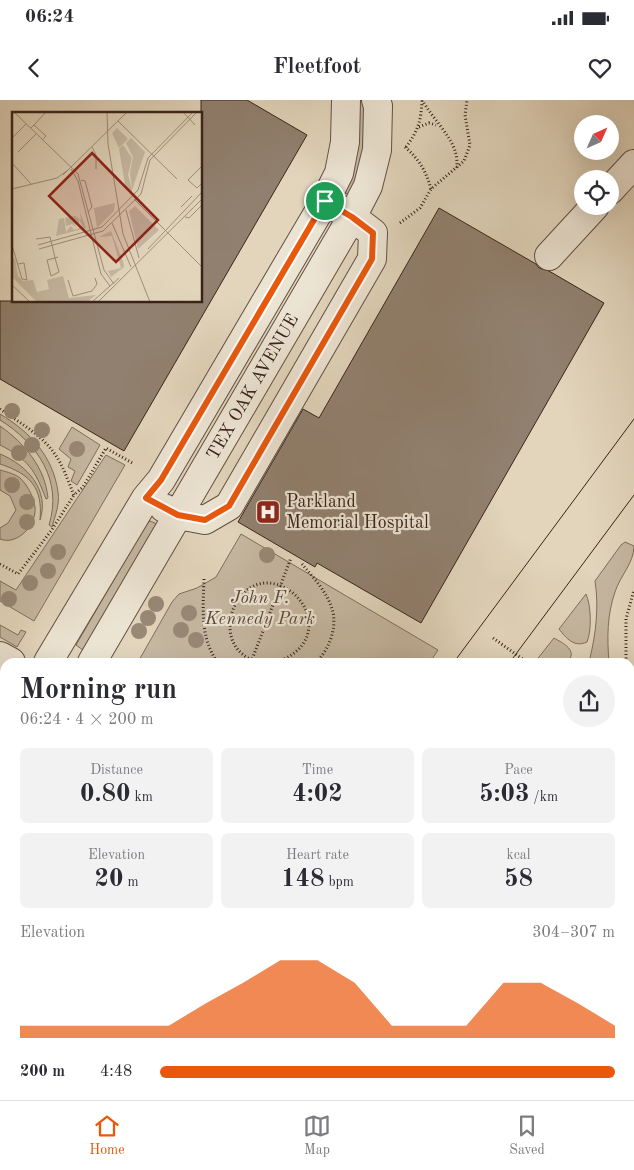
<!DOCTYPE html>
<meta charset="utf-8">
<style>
body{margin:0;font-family:"Old Standard TT",serif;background:#f2f2f3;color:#2b2b33;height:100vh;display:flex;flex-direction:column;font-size:19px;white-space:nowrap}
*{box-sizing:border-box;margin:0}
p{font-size:16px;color:#7c7c81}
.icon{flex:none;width:28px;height:28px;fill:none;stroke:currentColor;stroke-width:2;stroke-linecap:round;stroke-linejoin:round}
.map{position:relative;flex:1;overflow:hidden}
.sheet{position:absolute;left:0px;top:558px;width:635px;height:442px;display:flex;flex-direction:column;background:#fff;border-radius:15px 15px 0 0;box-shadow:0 5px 20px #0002}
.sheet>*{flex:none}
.needle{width:32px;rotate:45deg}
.fabs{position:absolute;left:574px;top:15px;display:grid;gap:10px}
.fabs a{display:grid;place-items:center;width:45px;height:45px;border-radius:50%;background:#fff;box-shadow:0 5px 20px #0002;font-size:25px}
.pin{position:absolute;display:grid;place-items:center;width:42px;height:42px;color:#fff;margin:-21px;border:2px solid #fff;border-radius:50%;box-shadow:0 1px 5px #0007}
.round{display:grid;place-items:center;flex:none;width:52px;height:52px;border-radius:26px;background:#f2f2f3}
.headline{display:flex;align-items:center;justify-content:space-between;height:85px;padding:0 20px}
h1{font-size:28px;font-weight:700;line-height:38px}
.metrics{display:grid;grid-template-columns:repeat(3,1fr);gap:8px;height:85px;padding:5px 20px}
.metrics div{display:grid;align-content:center;border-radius:8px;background:#f2f2f3;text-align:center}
.metrics b{font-size:25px;font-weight:700}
.metrics small{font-size:14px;font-weight:400}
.metrics p{font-size:14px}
.chart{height:140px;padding:10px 20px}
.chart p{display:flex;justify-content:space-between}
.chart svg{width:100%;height:90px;margin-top:5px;fill:#ea580c;opacity:.7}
ul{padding:0 20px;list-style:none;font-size:16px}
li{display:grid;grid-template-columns:80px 60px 1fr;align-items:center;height:38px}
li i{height:12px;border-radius:6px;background:#ea580c}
.status{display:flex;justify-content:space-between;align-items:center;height:35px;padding:0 25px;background:#fff;direction:ltr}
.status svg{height:14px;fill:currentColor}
header{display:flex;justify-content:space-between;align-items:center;height:65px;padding:0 20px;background:#fff;font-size:22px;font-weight:700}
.tabs{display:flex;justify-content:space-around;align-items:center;height:70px;border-top:1px solid #e1e1e2;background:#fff;font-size:14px;color:#7c7c81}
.tabs a{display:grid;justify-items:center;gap:2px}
.tabs .on{color:#ea580c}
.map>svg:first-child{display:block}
.green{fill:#c5b7a1;stroke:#7f6e5e}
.building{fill:#91806f;stroke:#39241b}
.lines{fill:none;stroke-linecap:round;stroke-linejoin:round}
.minor-casing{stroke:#635043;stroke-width:30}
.path{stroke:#39241b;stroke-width:3;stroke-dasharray:1 2.5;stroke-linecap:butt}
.minor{stroke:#ece4d3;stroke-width:28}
.tram{stroke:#39241b;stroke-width:1}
.tree{fill:#988876}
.route-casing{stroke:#fff;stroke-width:10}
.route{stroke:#ea580c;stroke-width:6}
.labels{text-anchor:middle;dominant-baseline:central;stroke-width:4.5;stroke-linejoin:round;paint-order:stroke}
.street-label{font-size:18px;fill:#39241b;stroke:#ece4d3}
.poi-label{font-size:18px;fill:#39241b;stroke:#ece4d3;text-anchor:start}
.park-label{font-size:18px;font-style:italic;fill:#5c493c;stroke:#ece4d3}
.inset-road{fill:none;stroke:#9e8e7c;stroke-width:1}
.view{fill:#8f2418;fill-opacity:0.15;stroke:#8f2418;stroke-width:2.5}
.inset-edge{fill:none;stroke:#39241b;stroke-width:2.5}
</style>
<div class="status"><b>06:24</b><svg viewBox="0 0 49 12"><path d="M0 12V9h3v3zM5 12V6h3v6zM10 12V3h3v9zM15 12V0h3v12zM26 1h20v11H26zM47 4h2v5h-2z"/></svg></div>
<header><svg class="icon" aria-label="back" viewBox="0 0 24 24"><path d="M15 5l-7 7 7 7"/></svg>Fleetfoot<svg class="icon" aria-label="heart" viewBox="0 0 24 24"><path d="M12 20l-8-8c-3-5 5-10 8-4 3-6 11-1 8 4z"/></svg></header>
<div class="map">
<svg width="634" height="1000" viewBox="0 0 634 1000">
<rect width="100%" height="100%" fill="#e2d5bc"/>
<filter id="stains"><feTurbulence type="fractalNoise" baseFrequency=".004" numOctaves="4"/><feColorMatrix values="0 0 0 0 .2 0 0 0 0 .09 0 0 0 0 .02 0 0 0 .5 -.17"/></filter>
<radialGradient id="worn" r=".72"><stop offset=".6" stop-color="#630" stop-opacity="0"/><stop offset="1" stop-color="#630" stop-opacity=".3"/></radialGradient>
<path class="green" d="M357 0H368V60L350 94 342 93Z
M0 314C30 332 53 356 58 392 60 404 55 416 52 427L49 425C63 380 37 343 0 320Z
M0 326C24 343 45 367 48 398L46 399C35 370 28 359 0 345Z
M72 327 100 345 77 385 71 381 75 371 68 367 71 359 59 349Z
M0 354C27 365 50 390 40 420 43 387 30 374 0 364Z
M106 355 125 365 34 521 0 501V481L16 490Z
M0 370C7 372 16 374 21 379 28 386 34 398 35 407 37 425 17 446 0 439V428L8 423 16 410 10 396 0 390Z
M150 421 155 423 158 427 87 553 76 545 145 426Z
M241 434 438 550 430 562H138L172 502 179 494 197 488 216 477Z
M625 442 634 446C634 463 620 476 615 492 607 515 607 538 609 562H592L590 558C596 533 599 507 595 481L621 445Z
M586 494C591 505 592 530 587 542 574 548 566 538 559 529Z
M0 525 18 535 21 530 26 532 17 547 0 537Z
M554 538C563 543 579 551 567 562H535Z
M42 995H73L71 1000H39Z
M290 995H562L563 1000H287Z"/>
<path class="building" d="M201 0H247L307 35 124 351 0 279V201H201Z
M439 108 536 164 539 168 549 171 604 203 421 523 317 463 315 467 238 422 303 309 319 318Z"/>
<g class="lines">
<defs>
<path id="minor" d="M610 90 634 64
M549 156 595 106
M164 408 178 415 205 420 229 406 372 159 373 133 352 117 337 108
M0 556 11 562
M48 562 146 398 161 380 325 101 339 73 345 42 346 0
M92 562 352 117 368 86 377 50 378 6 376 0
M0 604 5 607
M630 628H634
M0 641 5 633
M630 676 634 677
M0 721 5 713
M120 1000 122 995
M263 1000 266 995
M610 1000V995"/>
</defs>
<use href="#minor" class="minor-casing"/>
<path class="path" d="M422 0C431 16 451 36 455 51 457 56 457 62 457 68
M419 27 429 23 436 25
M405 47C419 59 426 71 431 89
M406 47C418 31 421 21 422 1
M400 123 420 108 431 89 464 61 470 45 465 15 467 0
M0 309C17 321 42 335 54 353 63 365 68 381 74 395L83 387 106 348 134 364
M0 464 18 474 51 431 74 395
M302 464C313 477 327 492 332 509 338 527 329 550 316 562
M204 479C203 510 200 536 217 562
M493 538 524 560
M251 562 291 458
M269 562C263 562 255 562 250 559 207 538 240 463 285 488 295 493 303 502 307 513 315 539 296 558 273 562
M626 562V519L634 490
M81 1000 82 995
M162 1000 165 995"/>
<use href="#minor" class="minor"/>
<path class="tram" d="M454 562 634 319
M510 562 634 395
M184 1000 186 995
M219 1000 221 995"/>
</g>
<g class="tree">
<circle cx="12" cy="311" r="8"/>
<circle cx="42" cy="330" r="8"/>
<circle cx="32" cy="345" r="8"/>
<circle cx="77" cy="349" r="8"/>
<circle cx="19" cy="353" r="8"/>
<circle cx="12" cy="385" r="8"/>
<circle cx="27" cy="402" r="8"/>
<circle cx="27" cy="422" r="8"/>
<circle cx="58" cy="452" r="8"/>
<circle cx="267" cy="455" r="8"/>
<circle cx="48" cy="471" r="8"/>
<circle cx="30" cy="483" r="8"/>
<circle cx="9" cy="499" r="8"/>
<circle cx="156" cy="504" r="8"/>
<circle cx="189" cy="513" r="8"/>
<circle cx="148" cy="518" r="8"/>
<circle cx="181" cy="530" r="8"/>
<circle cx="139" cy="531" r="8"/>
<circle cx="196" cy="540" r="8"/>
</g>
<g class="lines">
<defs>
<path id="route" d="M325 101 352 117 373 133 372 159 229 406 205 420 178 415 146 398 161 380Z"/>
</defs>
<use href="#route" class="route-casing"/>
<use href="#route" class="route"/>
</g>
<defs>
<symbol id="hospital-square" viewBox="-11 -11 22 22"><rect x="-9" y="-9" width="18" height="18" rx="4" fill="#8f2418" stroke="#ece4d3"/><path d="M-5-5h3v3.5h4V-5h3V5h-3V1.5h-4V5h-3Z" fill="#fff"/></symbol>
</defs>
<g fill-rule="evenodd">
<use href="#hospital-square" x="254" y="398" width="28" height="28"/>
</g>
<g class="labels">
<g class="street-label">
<text transform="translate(253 287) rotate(-60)">TEX OAK AVENUE</text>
</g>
<g class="poi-label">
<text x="286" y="402">Parkland<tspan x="286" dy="21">Memorial Hospital</tspan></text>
</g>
<g class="park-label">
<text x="260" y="498">John F.<tspan x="260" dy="21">Kennedy Park</tspan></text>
</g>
</g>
<g transform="translate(12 12)">
<rect width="190" height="190" fill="#e2d5bc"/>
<path d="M105 16 116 27 107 36 100 21ZM119 26 133 40 119 81 113 72 107 37 111 33 120 46 116 63 120 77 118 61 121 45 114 31ZM103 91 102 99 85 116 82 96ZM123 94 147 118 126 137 117 99ZM68 100 74 116 44 124 47 107 52 106 54 120 59 114 62 118 71 115 67 107V113L62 111 64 115 60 112 54 114 53 106 63 104 69 108ZM99 119 112 152V155L99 165 96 159 109 156 100 124 87 125ZM3 146 6 164 11 169 21 168 25 180 37 177 35 168 51 164 57 186 84 183 75 190H25L0 165V147Z" fill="#c5b7a1"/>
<path class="inset-road" d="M2 0 66 62 92 158 102 172M95 0 96 32 111 122 138 190M171 0 183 13M106 9 165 67M22 13 34 0M19 16 22 13 34 24 30 28M0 26 14 12M80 35 84 43V57M6 40 24 22M0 51 19 72M190 54 176 68 185 76 190 71M59 57 66 69 89 162 98 174M51 63 115 0M69 68 73 69 80 95 76 100M0 77 45 66 56 58M122 87 190 155M169 95 180 84M114 98 127 146M173 105 177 106 190 93M100 111 119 155M24 127 38 125 41 137 43 146 47 160 39 164 35 148 43 146 46 145M0 133 10 167 15 168 12 151 6 152M26 133 90 115 126 78 136 46 181 0M27 137 91 119 129 82 138 48 185 0M136 137 190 80M56 168 61 184 80 179 85 172 83 166M0 173 18 190M80 190 107 166M86 190 190 87"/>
<path class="view" d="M80 41 146 108 104 150 37 84Z"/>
<rect width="190" height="190" class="inset-edge"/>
</g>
<rect width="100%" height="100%" filter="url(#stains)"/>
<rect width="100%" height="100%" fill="url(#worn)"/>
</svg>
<div class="fabs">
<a><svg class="needle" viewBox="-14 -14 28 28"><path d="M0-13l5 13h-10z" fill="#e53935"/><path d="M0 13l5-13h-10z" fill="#7c7c81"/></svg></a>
<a><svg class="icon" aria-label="locate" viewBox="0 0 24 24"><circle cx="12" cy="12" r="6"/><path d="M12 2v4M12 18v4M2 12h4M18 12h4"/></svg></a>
</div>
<div class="pin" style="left:325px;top:101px;background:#1e9e55"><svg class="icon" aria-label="arrive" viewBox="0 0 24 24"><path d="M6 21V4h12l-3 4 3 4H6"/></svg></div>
<section class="sheet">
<div class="headline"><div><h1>Morning run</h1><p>06:24 · 4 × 200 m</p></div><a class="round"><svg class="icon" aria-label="share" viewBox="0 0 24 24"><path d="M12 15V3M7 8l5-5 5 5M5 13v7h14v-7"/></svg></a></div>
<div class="metrics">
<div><p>Distance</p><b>0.80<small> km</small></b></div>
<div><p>Time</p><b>4:02</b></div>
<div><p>Pace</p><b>5:03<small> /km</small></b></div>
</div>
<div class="metrics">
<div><p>Elevation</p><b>20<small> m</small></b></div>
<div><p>Heart rate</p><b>148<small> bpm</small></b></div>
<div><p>kcal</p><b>58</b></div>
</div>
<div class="chart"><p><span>Elevation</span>304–307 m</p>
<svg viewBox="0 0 160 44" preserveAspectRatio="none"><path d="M0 44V38L10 38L20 38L30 38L40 38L50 27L60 17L70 6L80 6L90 17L100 38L110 38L120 38L130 17L140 17L150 27L160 38V44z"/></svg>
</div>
<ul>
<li><b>200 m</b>4:48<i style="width:100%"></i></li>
</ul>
</section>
</div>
<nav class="tabs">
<a class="on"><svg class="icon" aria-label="home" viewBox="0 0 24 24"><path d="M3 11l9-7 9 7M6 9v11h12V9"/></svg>Home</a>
<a><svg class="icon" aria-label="map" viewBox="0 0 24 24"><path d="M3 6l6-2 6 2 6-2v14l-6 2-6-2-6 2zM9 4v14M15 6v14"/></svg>Map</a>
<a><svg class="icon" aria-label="saved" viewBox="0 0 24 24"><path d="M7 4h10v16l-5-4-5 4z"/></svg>Saved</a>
</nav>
